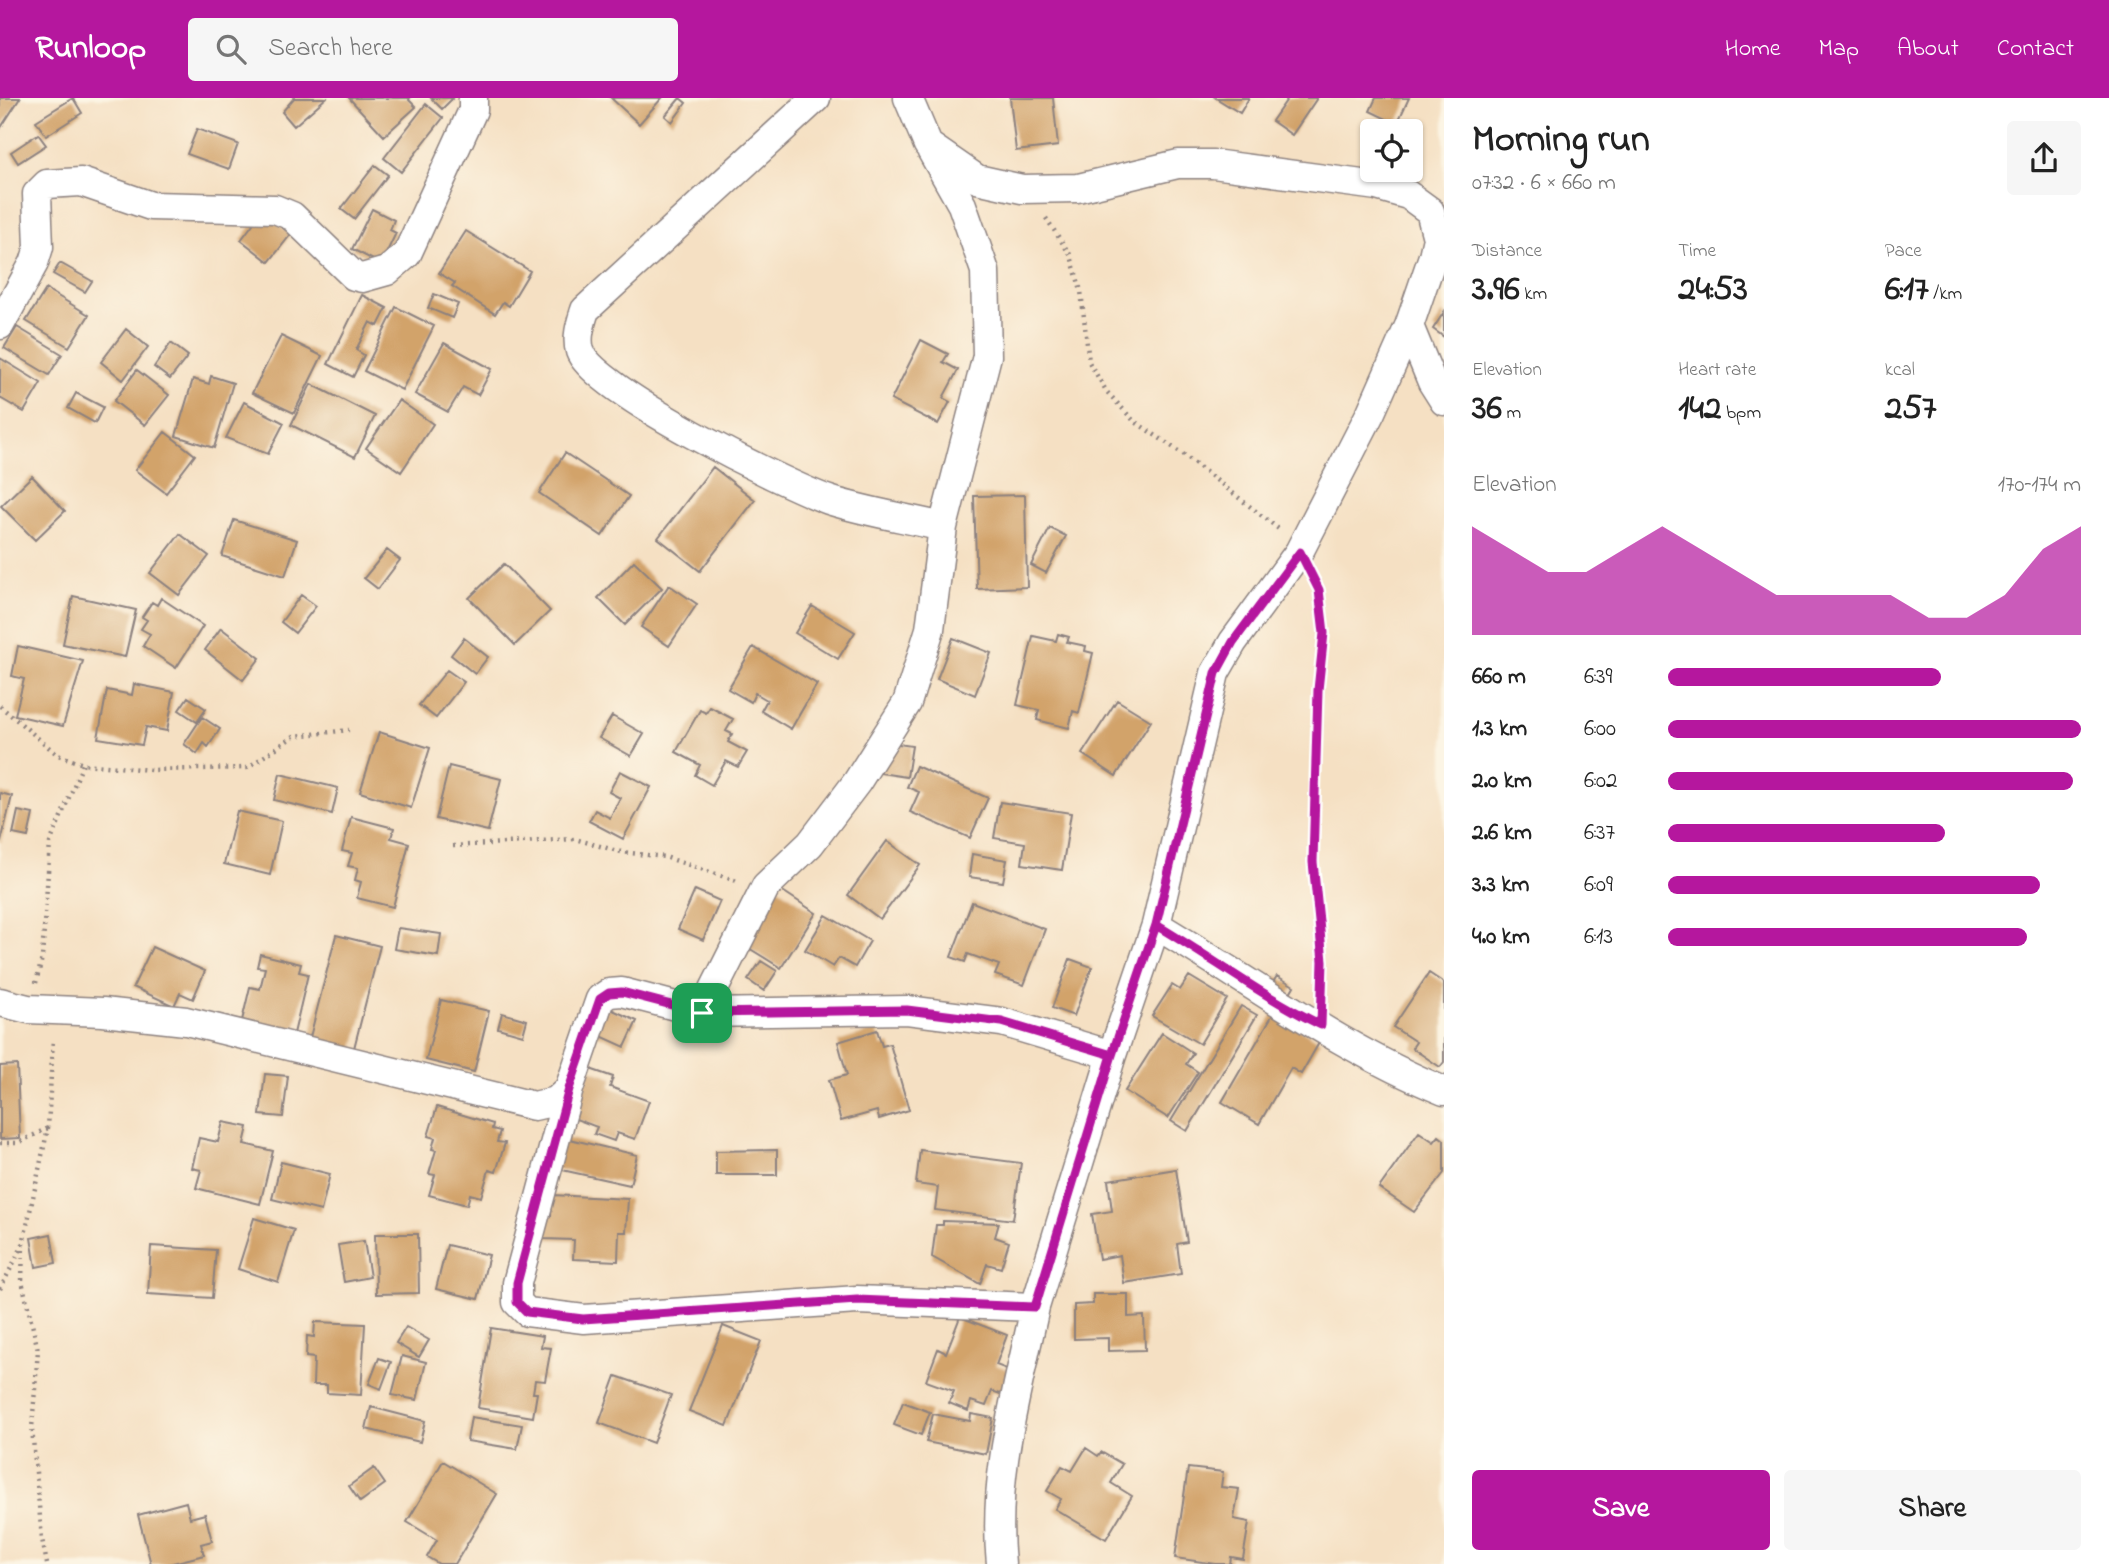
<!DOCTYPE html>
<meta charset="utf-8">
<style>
body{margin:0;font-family:"Indie Flower",sans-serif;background:#f6f6f6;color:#222;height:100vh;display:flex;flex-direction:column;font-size:26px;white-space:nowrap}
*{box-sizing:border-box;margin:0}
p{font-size:23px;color:#767676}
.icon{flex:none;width:38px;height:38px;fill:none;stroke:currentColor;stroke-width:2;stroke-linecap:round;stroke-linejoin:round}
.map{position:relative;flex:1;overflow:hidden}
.side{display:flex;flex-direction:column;background:#fff;width:665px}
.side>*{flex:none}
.fabs{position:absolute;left:1360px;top:21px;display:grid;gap:14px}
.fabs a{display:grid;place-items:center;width:63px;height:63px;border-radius:7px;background:#fff;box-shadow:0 2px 5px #0004;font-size:35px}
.pin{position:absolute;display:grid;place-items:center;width:60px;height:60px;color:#fff;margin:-30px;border-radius:14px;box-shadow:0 4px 10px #0006}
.round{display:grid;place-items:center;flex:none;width:74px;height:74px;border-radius:7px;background:#f6f6f6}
.overview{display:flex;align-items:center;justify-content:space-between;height:119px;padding:0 28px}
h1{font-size:38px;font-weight:700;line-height:52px}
.metrics{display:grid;grid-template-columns:repeat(3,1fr);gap:10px;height:119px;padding:7px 28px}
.metrics div{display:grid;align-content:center}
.metrics b{font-size:35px;font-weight:700}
.metrics small{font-size:19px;font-weight:400}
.metrics p{font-size:19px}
.chart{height:196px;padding:14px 28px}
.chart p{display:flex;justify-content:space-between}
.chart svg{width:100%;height:126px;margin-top:7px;fill:#b5179e;opacity:.7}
.primary-button{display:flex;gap:14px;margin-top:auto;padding:14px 28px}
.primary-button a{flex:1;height:80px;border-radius:7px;background:#b5179e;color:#fff;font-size:28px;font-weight:700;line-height:80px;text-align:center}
.primary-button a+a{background:#f6f6f6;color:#222}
ul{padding:0 28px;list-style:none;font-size:23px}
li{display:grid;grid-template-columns:112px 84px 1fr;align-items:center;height:52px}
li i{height:18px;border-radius:9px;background:#b5179e}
header{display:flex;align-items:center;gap:42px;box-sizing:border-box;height:98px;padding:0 35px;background:#b5179e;color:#fff}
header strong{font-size:33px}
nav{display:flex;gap:38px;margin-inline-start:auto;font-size:24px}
.search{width:490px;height:63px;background:#f6f6f6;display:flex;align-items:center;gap:18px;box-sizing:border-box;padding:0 24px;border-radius:7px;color:#767676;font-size:26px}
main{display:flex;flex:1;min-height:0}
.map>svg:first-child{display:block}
.building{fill:#d2a36b}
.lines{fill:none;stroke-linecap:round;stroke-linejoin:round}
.street-casing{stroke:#8c817f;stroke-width:31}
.path{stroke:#8c817f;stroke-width:4.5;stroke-dasharray:2 5;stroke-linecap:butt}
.street{stroke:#fff;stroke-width:28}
.route-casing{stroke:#fff;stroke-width:14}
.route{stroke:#b5179e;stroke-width:9}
</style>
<header>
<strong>Runloop</strong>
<div class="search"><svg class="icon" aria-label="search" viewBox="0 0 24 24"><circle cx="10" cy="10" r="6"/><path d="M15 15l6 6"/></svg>Search here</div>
<nav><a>Home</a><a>Map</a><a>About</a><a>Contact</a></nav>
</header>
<main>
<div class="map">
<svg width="1444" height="1466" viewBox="0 0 1444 1466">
<rect width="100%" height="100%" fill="#fcf5e5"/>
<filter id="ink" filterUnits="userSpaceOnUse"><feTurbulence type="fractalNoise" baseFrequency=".0143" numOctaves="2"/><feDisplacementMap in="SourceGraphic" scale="14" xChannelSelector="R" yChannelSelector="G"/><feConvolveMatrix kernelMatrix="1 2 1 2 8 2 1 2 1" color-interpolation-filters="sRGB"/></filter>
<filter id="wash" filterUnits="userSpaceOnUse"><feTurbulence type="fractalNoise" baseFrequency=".00686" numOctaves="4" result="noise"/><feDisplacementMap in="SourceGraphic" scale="28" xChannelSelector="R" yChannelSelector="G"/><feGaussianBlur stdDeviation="1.57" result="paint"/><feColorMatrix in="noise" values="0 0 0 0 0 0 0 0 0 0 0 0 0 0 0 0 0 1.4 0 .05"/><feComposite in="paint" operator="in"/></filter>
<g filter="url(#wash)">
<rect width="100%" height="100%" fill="#f5e0c3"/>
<g id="blocks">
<path class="building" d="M0 0H20L0 31Z
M73 0 82 15 46 38 36 23Z
M294 0H326L294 28 282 14Z
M349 0H410L409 2 416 9 384 38Z
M431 0H453L442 11Z
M611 0H662L639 26Z
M680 0 686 5 672 24 665 18Z
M1010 0H1053L1058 48 1016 53Z
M1216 0H1249L1240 15Z
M1288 0H1317L1292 37 1272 23Z
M1376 0H1409L1397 26 1370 13Z
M426 6 443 20 401 74 384 60Z
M197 31 238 46 229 71 187 56Z
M38 36 46 47 18 65 11 54Z
M375 67 388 77 354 121 341 111Z
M372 111 394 122 390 132 396 135 381 166 352 151Z
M262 114 291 136 269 164 241 142Z
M466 133 530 173 509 208 503 204 495 216 452 188 455 185 439 175Z
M60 165 92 183 85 194 53 176Z
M46 191 89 217 69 249 26 223Z
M434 196 458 206 452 220 428 210Z
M362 197 387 210 378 228 370 224 356 252 364 257 353 279 328 266Z
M396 209 434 228 402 292 364 273Z
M1444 214V239L1433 231Z
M17 229 62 256 49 277 4 250Z
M126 231 148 249 123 282 101 264Z
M281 238 322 258 294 315 252 295Z
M921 242 948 256 943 264 958 272 943 300 950 304 938 326 891 302Z
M171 245 188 258 170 281 154 269Z
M444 245 492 271 478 297 463 289 448 314 415 296Z
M0 260 41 285 24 314 0 300Z
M137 272 169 297 145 327 114 303Z
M211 278 233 285 214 350 176 338 193 281 209 286Z
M311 286 375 318 355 359 291 327Z
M76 295 103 309 95 325 68 310Z
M399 302 433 326 401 374 366 350Z
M244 304 284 325 268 356 226 340Z
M165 334 195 357 166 395 135 372Z
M565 355 629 398 602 438 539 395Z
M713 369 755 402 700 473 658 440Z
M32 378 65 413 35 442 1 408Z
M1025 397 1027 489 977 491 974 398Z
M234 422 297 442 285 478 222 458Z
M1050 430 1066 438 1046 475 1031 467Z
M180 436 209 458 179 497 150 475Z
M387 452 400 462 378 491 364 480Z
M634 463 662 490 625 527 598 500Z
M504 466 550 513 515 547 469 500Z
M669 487 697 506 669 548 641 529Z
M301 497 316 508 295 535 281 524Z
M73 498 136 512 125 559 63 546Z
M161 500 203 528 176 570 143 548 150 536 141 531 147 522 142 519 152 504 157 507Z
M812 508 855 534 838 561 795 535Z
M221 530 260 560 243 582 205 552Z
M1058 536 1069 539 1067 544 1086 548 1085 553 1093 555 1079 615 1073 613 1069 630 1037 622 1039 612 1017 607 1033 538 1056 543Z
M464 540 488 559 475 576 451 557Z
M953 540 991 555 975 597 937 581Z
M18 548 83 563 63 628 15 617 24 581 12 578Z
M753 549 817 586 791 631 761 613 767 602 755 595 751 604 728 591Z
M447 572 464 584 436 620 419 607Z
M134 586 174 594 167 633 146 629 142 647 98 640 107 592 132 597Z
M188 599 206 611 197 624 179 612Z
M1117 602 1151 623 1116 678 1082 656Z
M710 609 733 621 726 633 732 636 728 644 747 654 738 669 726 663 712 687 695 677 700 667 676 654 700 612 706 615Z
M612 618 644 636 631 658 599 640Z
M202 619 220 631 208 649 204 645 197 656 184 646Z
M379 634 430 650 411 710 360 694Z
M885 644 912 648 907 679 880 675Z
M449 668 501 681 488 733 436 721Z
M916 668 988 700 970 740 910 714 919 694 907 689Z
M620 673 651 689 623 741 589 723 595 712 610 720 620 700 609 694Z
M280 676 338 690 332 716 274 702Z
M0 695 12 698 1 744H0Z
M1000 704 1071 715 1062 772 1022 766 1025 745 994 740Z
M18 713 33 716 28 739 13 736Z
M237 713 282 723 270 777 224 766Z
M351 719 394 730 391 740 409 745 393 809 357 800 361 784 355 782 358 770 348 768 352 755 342 753Z
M887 743 920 767 880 821 848 797Z
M972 756 1007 762 1003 784 969 779Z
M775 788 816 815 781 870 739 844Z
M695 792 720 803 703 842 678 831Z
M972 804 1045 831 1024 887 995 877 999 867 968 856 965 864 951 859Z
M826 817 870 843 855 869 839 860 833 869 805 852Z
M398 830 441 836 438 858 394 851Z
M336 837 380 848 352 958 308 947Z
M152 849 205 873 193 901 180 895 174 908 133 889Z
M260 856 301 866 299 874 308 876 293 940 241 927 250 889 260 891 265 870 257 869Z
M1070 861 1092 869 1074 918 1052 910Z
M761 863 777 873 764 893 748 882Z
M1429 875 1444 885V964L1440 969 1412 950 1416 944 1393 929Z
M1189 878 1227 901 1200 946 1152 918 1172 887 1180 892Z
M1277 878 1294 888 1286 902 1268 892Z
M441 902 489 913 474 974 426 962Z
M604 908 637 923 625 949 592 934Z
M1241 908 1257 917 1187 1033 1171 1023Z
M502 915 527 922 523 937 498 930Z
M1273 916 1320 943 1301 976 1291 970 1259 1026 1222 1004Z
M877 932 882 948 890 946 909 1012 879 1021 877 1013 841 1023 829 982 847 977 838 944Z
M1162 935 1193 955 1186 966 1198 974 1168 1020 1125 993Z
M17 967 20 1040 0 1041V968Z
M590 971 613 979 610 989 649 1003 635 1041 617 1035 614 1043 594 1036 597 1029 573 1020Z
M265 976 288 978 283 1019 260 1017Z
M437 1009 493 1026 492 1031 500 1033 497 1044 505 1045 496 1074 489 1072 481 1099 470 1096 467 1107 429 1097 435 1077 429 1076 436 1052 432 1051 435 1040 428 1038Z
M223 1024 248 1029 244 1046 273 1053 260 1106 196 1090 201 1072 192 1070 199 1040 218 1044Z
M1419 1034 1434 1044 1439 1038 1444 1042V1075L1414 1114 1379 1090Z
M561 1039 637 1057 630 1087 553 1070Z
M777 1052V1077H716V1053Z
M920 1052 1021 1065 1013 1122 935 1112 938 1089 916 1086Z
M281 1064 330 1076 321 1113 272 1101Z
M1176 1071 1187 1144 1177 1146 1181 1176 1124 1185 1120 1157 1099 1161 1092 1116 1112 1113 1108 1082Z
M552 1097 628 1101 626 1134H619L618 1163 573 1161 574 1142 544 1141 545 1117H551Z
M254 1120 294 1132 278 1184 238 1171Z
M943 1123 999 1125 995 1139 1009 1144 1001 1170 987 1166 980 1186 932 1159 936 1127H943Z
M51 1136 56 1165 36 1169 31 1140Z
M375 1136H418L419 1195 376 1196Z
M364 1143 370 1179 344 1184 338 1147Z
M447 1147 489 1157 478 1201 436 1191Z
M151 1148 216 1152 212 1200 148 1196Z
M1093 1196H1128V1219L1144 1218 1145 1252 1108 1253V1240L1074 1241V1207L1093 1206Z
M960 1219 1007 1237 996 1267 1012 1273 1003 1297 992 1293 986 1308 971 1303 968 1313 949 1305 954 1293 926 1283 938 1251 946 1255Z
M315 1224 365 1226 361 1297 327 1295V1287H313L314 1260 306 1259 307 1238 314 1239Z
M723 1228 761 1243 727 1328 689 1313Z
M406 1229 429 1242 419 1259 396 1245Z
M491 1230 543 1238 541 1249 551 1250 545 1283 535 1282 533 1295H537L533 1319 478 1310Z
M402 1258 426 1264 417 1302 392 1297Z
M379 1260 391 1264 381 1291 369 1286Z
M616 1278 671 1297 653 1345 599 1325Z
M903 1304 930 1314 921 1337 894 1327Z
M371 1309 425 1323 420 1344 366 1331Z
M933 1316 970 1323 971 1316 993 1320 986 1356 926 1344Z
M471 1319 522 1327 517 1351 467 1343Z
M1086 1350 1098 1358 1101 1354 1122 1366 1111 1385 1132 1398 1106 1441 1055 1411 1061 1401 1047 1393 1062 1368 1072 1373Z
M443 1363 497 1396 455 1466H439L427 1459 437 1442 407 1424Z
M374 1370 385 1386 360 1404 349 1388Z
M1188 1370 1223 1374 1221 1389 1239 1391 1234 1421 1249 1424 1243 1461 1231 1459 1230 1466H1216L1175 1460Z
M186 1404 190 1420 205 1416 212 1443 201 1446 204 1457 169 1466H151L138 1417Z"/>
</g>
</g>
<g filter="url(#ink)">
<use href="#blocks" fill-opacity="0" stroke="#8c817f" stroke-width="2"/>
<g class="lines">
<defs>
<path id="street" d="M816 0 585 212C581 225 576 239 580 253 593 292 786 387 829 402 866 414 906 420 943 429
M0 227 34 165 39 149 37 96 47 86 81 84 151 108 275 111 292 118 354 178 362 180 387 173 407 156 473 12V0
M1409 228 1432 284 1444 303
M1156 827C1252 884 1341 951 1444 993
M0 904 28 911 103 914 186 923 534 1008 556 1003 569 991 600 901 609 895 622 894 702 915 907 912 1002 924 1112 957
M702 915 766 788 810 746 857 684 907 605 930 531 943 429 987 258 985 173 962 107 931 52
M569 991 517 1185V1204L527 1214 584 1221 857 1202 1035 1209 1112 957 1156 827 1215 575 1233 544 1299 454 1371 314 1409 228 1433 158 1437 140 1430 113 1408 97 1377 88 1213 66H1178L1078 90 1022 91 977 81 928 47 908 0
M1001 1466C992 1378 1017 1295 1035 1209"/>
</defs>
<use href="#street" class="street-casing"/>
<path class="path" d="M1046 120 1071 158 1081 193 1089 264 1107 294 1134 323 1183 356 1280 432
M1314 483 1319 492 1324 535 1318 591 1313 764 1323 863 1322 898
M0 608 58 657 83 666 151 672 247 670 294 638 349 632
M453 748 575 741 621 754 665 759 737 783
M36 885 42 860 50 745 83 666
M0 1045H18L48 1030
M0 1191 23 1147
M47 1466 42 1441 32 1330 38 1252 22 1183 23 1146 48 1030 53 940"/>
<use href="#street" class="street"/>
</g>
</g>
<g class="lines" filter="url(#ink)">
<defs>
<path id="route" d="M702 915 622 894 609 895 600 901 569 991 517 1185V1204L527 1214 583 1221 857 1202 1035 1209 1112 957 1156 827C1212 860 1263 899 1321 927L1323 863 1313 764 1318 592 1324 535 1319 492 1300 454 1233 544 1216 575 1156 827 1112 957 1002 924 907 912 702 915"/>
</defs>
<use href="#route" class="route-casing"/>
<use href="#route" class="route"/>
</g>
</svg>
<div class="fabs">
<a><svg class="icon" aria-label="locate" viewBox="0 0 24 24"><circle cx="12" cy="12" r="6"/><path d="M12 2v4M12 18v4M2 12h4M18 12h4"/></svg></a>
</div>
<div class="pin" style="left:702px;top:915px;background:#1e9e55"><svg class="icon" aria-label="arrive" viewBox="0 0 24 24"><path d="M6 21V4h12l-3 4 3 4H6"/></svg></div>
</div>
<section class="side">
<div class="overview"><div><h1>Morning run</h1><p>07:32 · 6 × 660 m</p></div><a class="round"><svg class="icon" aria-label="share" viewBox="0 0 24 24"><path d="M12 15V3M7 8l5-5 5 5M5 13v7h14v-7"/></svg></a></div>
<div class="metrics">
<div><p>Distance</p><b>3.96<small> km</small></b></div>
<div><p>Time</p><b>24:53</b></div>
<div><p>Pace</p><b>6:17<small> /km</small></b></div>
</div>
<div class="metrics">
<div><p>Elevation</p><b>36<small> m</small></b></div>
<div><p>Heart rate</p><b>142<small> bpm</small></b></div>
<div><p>kcal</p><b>257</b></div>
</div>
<div class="chart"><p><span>Elevation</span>170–174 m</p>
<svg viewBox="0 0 160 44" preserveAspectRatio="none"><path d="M0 44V6L10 14L20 22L30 22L40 14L50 6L60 14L70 22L80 30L90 30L100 30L110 30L120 38L130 38L140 30L150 14L160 6V44z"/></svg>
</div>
<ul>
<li><b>660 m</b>6:39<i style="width:66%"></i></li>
<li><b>1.3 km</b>6:00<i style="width:100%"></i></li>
<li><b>2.0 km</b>6:02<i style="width:98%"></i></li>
<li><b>2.6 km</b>6:37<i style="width:67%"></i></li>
<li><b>3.3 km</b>6:09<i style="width:90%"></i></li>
<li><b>4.0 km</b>6:13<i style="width:87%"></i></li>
</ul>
<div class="primary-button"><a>Save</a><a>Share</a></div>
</section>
</main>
